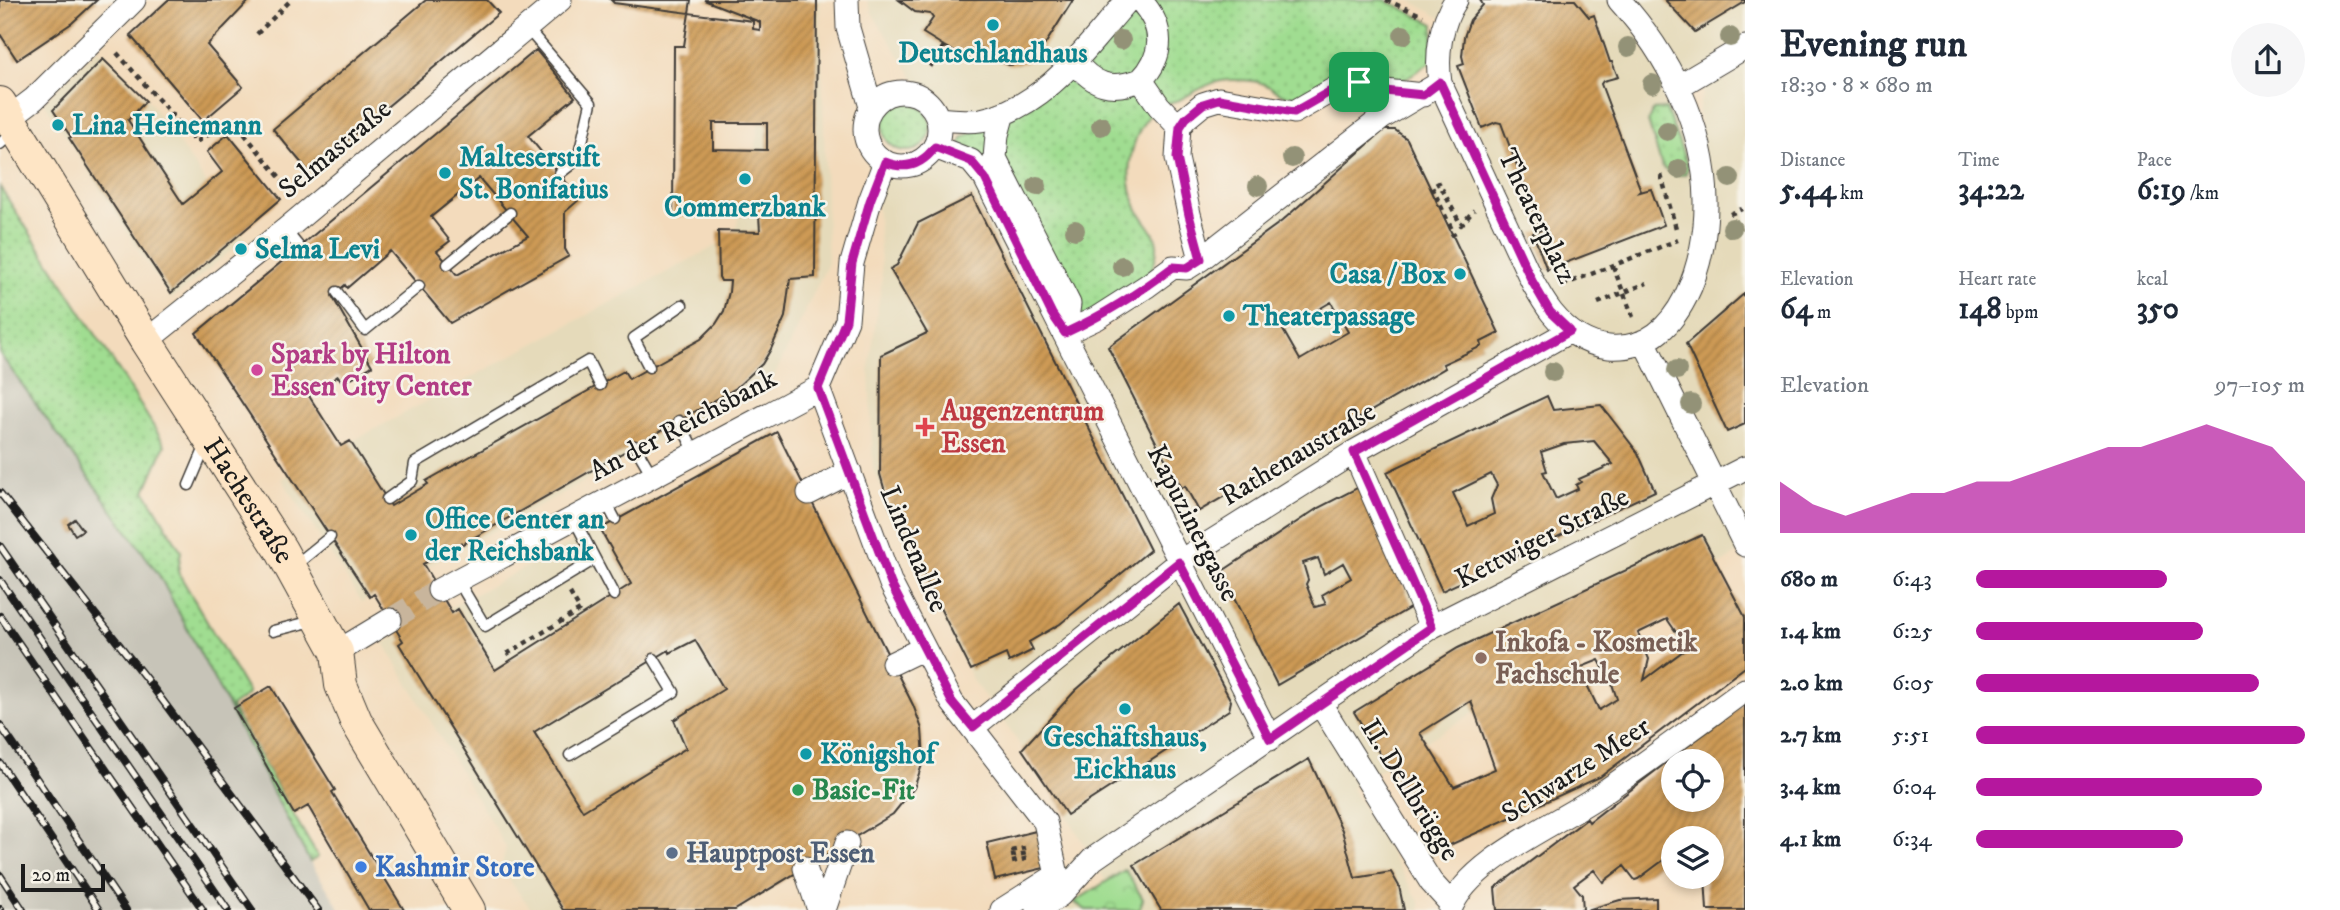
<!DOCTYPE html>
<meta charset="utf-8">
<style>
body{margin:0;font-family:"IM FELL DW Pica",serif;background:#f6f6f7;color:#1f2937;height:100vh;display:flex;flex-direction:column;font-size:26px;white-space:nowrap}
*{box-sizing:border-box;margin:0}
p{font-size:23px;color:#747a83}
.icon{flex:none;width:38px;height:38px;fill:none;stroke:currentColor;stroke-width:2;stroke-linecap:round;stroke-linejoin:round}
.map{position:relative;flex:1;overflow:hidden}
.details{display:flex;flex-direction:column;background:#fff;width:595px}
.details>*{flex:none}
.buttons{position:absolute;left:1661px;top:749px;display:grid;gap:14px}
.buttons a{display:grid;place-items:center;width:63px;height:63px;border-radius:50%;background:#fff;box-shadow:0 4px 10px #0003;font-size:35px}
.scale{position:absolute;left:21px;bottom:18px;width:84px;box-sizing:border-box;padding-left:7px;border:4px solid #1c1c1c;border-top:0;font-size:19px;line-height:24px;white-space:nowrap;color:#1c1c1c;-webkit-text-stroke:5px #f7f3e8;paint-order:stroke}
.pin{position:absolute;display:grid;place-items:center;width:60px;height:60px;color:#fff;margin:-30px;border-radius:14px;box-shadow:0 4px 10px #0006}
.round{display:grid;place-items:center;flex:none;width:74px;height:74px;border-radius:37px;background:#f6f6f7}
.head{display:flex;align-items:center;justify-content:space-between;height:119px;padding:0 35px}
h1{font-size:38px;font-weight:700;line-height:52px}
.figures{display:grid;grid-template-columns:repeat(3,1fr);gap:10px;height:119px;padding:7px 35px}
.figures div{display:grid;align-content:center}
.figures b{font-size:30px;font-weight:700}
.figures small{font-size:19px;font-weight:400}
.figures p{font-size:19px}
.chart{height:196px;padding:14px 35px}
.chart p{display:flex;justify-content:space-between}
.chart svg{width:100%;height:126px;margin-top:7px;fill:#b5179e;opacity:.7}
ul{padding:0 35px;list-style:none;font-size:23px}
li{display:grid;grid-template-columns:112px 84px 1fr;align-items:center;height:52px}
li i{height:18px;border-radius:9px;background:#b5179e}
main{display:flex;flex:1;min-height:0}
.map>svg:first-child{display:block}
.built{fill:#e5daba;fill-rule:evenodd}
.railway{fill:#c7c4b8}
.grass{fill:url(#grass-dots);stroke:#5e7c56;stroke-width:2}
.park{fill:url(#park-crowns);stroke:#5e7c56;stroke-width:2}
.building{fill:url(#building-hatch);fill-rule:evenodd}
.lines{fill:none;stroke-linecap:round;stroke-linejoin:round}
.street-tunnel{stroke:#c8b59c;stroke-width:23;stroke-dasharray:23 11;stroke-linecap:butt}
.lane-casing{stroke:#3c3934;stroke-width:13}
.street-casing{stroke:#3c3934;stroke-width:25}
.secondary-casing{stroke:#3c3934;stroke-width:34}
.path{stroke:#3c3934;stroke-width:4.5;stroke-dasharray:5 5;stroke-linecap:butt}
.lane{stroke:#fff;stroke-width:10}
.street{stroke:#fff;stroke-width:23}
.secondary{stroke:#fee5c5;stroke-width:32}
.rail-casing{stroke:#1c1c1c;stroke-width:8}
.rail{stroke:#f7f3e8;stroke-width:5;stroke-dasharray:16;stroke-linecap:butt}
.tree{fill:#939277}
.route-casing{stroke:#fff;stroke-width:14}
.route{stroke:#b5179e;stroke-width:9}
.culture-dot{fill:#0f9aa8;stroke:#f7f3e8;stroke-width:2.5}
.hotel-dot{fill:#d1479c;stroke:#f7f3e8;stroke-width:2.5}
.health-dot{fill:#e0444e;stroke:#f7f3e8;stroke-width:2.5}
.education-dot{fill:#8d6e63;stroke:#f7f3e8;stroke-width:2.5}
.leisure-dot{fill:#2e9e5b;stroke:#f7f3e8;stroke-width:2.5}
.service-dot{fill:#5c6f8a;stroke:#f7f3e8;stroke-width:2.5}
.shop-dot{fill:#3f7fe0;stroke:#f7f3e8;stroke-width:2.5}
.labels{text-anchor:middle;dominant-baseline:central;stroke-width:5;stroke-linejoin:round;paint-order:stroke}
.culture-label{font-size:28px;font-weight:bold;fill:#0d838f;stroke:#f7f3e8;text-anchor:start}
.street-label{font-size:28px;fill:#1c1c1c;stroke:#f7f3e8}
.hotel-label{font-size:28px;font-weight:bold;fill:#b23c85;stroke:#f7f3e8;text-anchor:start}
.health-label{font-size:28px;font-weight:bold;fill:#be3a42;stroke:#f7f3e8;text-anchor:start}
.education-label{font-size:28px;font-weight:bold;fill:#785e54;stroke:#f7f3e8;text-anchor:start}
.leisure-label{font-size:28px;font-weight:bold;fill:#27864d;stroke:#f7f3e8;text-anchor:start}
.service-label{font-size:28px;font-weight:bold;fill:#4e5e75;stroke:#f7f3e8;text-anchor:start}
.shop-label{font-size:28px;font-weight:bold;fill:#366cbe;stroke:#f7f3e8;text-anchor:start}
</style>
<main>
<div class="map">
<svg width="1745" height="910" viewBox="0 0 1745 910">
<defs>
<pattern id="grass-dots" width="8" height="8" patternUnits="userSpaceOnUse" patternTransform="scale(1.75)"><rect width="8" height="8" fill="#a0dd91"/><path d="M2 2h.1M6 6h.1" fill="none" stroke="#89bd7c" stroke-width="1.8" stroke-linecap="round"/></pattern>
<pattern id="park-crowns" width="20" height="18" patternUnits="userSpaceOnUse" patternTransform="scale(1.75)"><rect width="20" height="18" fill="#a0dd91"/><path d="M2 6a3 3 0 1 1 6 0M12 15a3 3 0 1 1 6 0" fill="none" stroke="#89bd7c"/></pattern>
<pattern id="building-hatch" width="6" height="6" patternUnits="userSpaceOnUse" patternTransform="scale(1.75)"><rect width="6" height="6" fill="#cd9a54"/><path d="M-1 1l2-2M0 6l6-6M5 7l2-2" fill="none" stroke="#a67d45"/></pattern>
</defs>
<rect width="100%" height="100%" fill="#f7f3e8"/>
<filter id="ink" filterUnits="userSpaceOnUse"><feTurbulence type="fractalNoise" baseFrequency=".0143" numOctaves="2"/><feDisplacementMap in="SourceGraphic" scale="14" xChannelSelector="R" yChannelSelector="G"/><feConvolveMatrix kernelMatrix="1 2 1 2 8 2 1 2 1" color-interpolation-filters="sRGB"/></filter>
<filter id="wash" filterUnits="userSpaceOnUse"><feTurbulence type="fractalNoise" baseFrequency=".00686" numOctaves="4" result="noise"/><feDisplacementMap in="SourceGraphic" scale="28" xChannelSelector="R" yChannelSelector="G"/><feGaussianBlur stdDeviation="1.57" result="paint"/><feColorMatrix in="noise" values="0 0 0 0 0 0 0 0 0 0 0 0 0 0 0 0 0 1.4 0 .05"/><feComposite in="paint" operator="in"/></filter>
<g filter="url(#wash)">
<rect width="100%" height="100%" fill="#f3dbbc"/>
<path class="built" d="M768 0H820L828 263 773 379 362 602 282 479 734 236 755 150 767 66Z
M867 0H1127L1021 105 939 117 872 13Z
M1410 0H1745V558L1740 552 1351 787 1420 903V910H1065L1107 884 1067 815 1000 715 973 682 873 469 869 368 882 280 877 199 892 166 906 168 919 164 930 156 969 166 1063 336 1099 337 1147 289 1388 121 1446 87 1449 23ZM1661 79 1704 92 1699 106V115L1707 267 1693 171 1681 130Z
M98 49 151 103 245 239 171 300 44 102Z
M777 432 920 720 922 729 924 759 914 788 900 806 882 821 735 910H532L501 869 506 847 384 643Z"/>
<path class="railway" d="M0 354 159 575 310 862 341 910H0Z"/>
<path class="grass" d="M1131 0H1385L1434 24 1432 61 1405 79 1386 83C1379 79 1372 72 1364 70 1329 57 1315 102 1287 96 1279 94 1272 87 1264 84 1255 80 1242 80 1232 80 1210 80 1198 91 1179 100 1173 102 1164 103 1159 107 1136 123 1125 162 1131 189 1139 233 1174 226 1147 280 1142 290 1081 322 1067 330L959 149 962 138 1004 115Z
M883 127a24 24 0 1 1 48 0a24 24 0 1 1-48 0Z
M1666 109 1688 167 1685 175 1671 174 1662 167 1648 121 1653 110Z
M0 187 122 375 165 445 145 491 181 551 178 572 249 694 231 707 318 857 310 862 159 575 0 354Z"/>
<path class="park" d="M1125 870 1143 899 1139 910H1086L1074 902Z"/>
<g id="blocks">
<path class="building" d="M0 0H97L72 23 17 60 0 34Z
M168 0H250L207 45 243 87 203 121 130 35Z
M426 0H487L499 13 309 172 273 129Z
M611 0H691L689 13 614 3Z
M704 0H817L815 277 790 279 785 317 771 349 762 364 736 388 461 545V543L423 564 452 613 458 609 495 670 631 584 600 529 777 432 913 705 922 729 924 759 914 788 893 814 735 910H563L399 644 403 641 376 597 374 594 370 597 196 333 536 50 575 97 528 136 580 199 565 212V249L569 256 450 323 390 251 347 288 345 285 332 296 372 366 343 383 338 376 309 396 341 446 350 441 391 506 428 484 426 481 624 371 629 379 701 339 716 324 724 311 729 292 730 281H721L719 277 718 231 760 232 759 215 673 216 674 46H684L689 13 753 21V29L760 30V22ZM713 123H767V150L713 149ZM479 178 528 236 457 275 437 251 450 241 431 217ZM695 640 724 689 674 720 686 748 583 811 534 732 669 650 670 653Z
M899 0H1073L1039 54 1025 63 1009 65 994 59 976 45 967 59 944 46 923 33 933 18 930 14 915 12Z
M1480 0H1575L1589 17 1594 15 1610 62H1612L1618 77 1603 81 1601 84 1641 191 1640 192 1651 189 1664 225 1547 270 1533 233 1541 230 1501 123 1496 122 1482 128 1458 66 1464 64 1462 56 1464 37 1470 20 1483 5Z
M1665 0H1745V2L1695 32Z
M103 59 146 101 128 120 183 204 222 172 207 152 228 134 281 199 171 293 69 138 71 137 53 110Z
M1384 130H1395L1407 139 1499 333 1481 342 1482 346 1443 364 1445 368 1199 511 1185 486 1182 488 1159 448 1108 347 1282 221ZM1331 302 1348 332 1300 360 1283 330Z
M972 196 1150 550 1060 624 1029 642 1033 650 1009 662 1006 654 971 670 889 506 880 474 881 355 927 333 890 269 897 265 918 223Z
M1745 293V424L1727 432 1686 344Z
M1547 396 1553 410 1601 405 1638 453 1655 491 1442 591 1387 472ZM1594 441 1613 464 1579 479 1581 482 1576 485 1578 489 1556 499 1543 472 1547 471 1541 452 1564 444ZM1491 474 1497 485 1491 499 1494 514 1468 526 1453 493Z
M1359 487 1413 606 1277 685 1221 572 1318 508ZM1318 558 1324 574 1343 563 1351 578 1322 595 1326 604 1315 607 1306 584 1308 580 1303 563Z
M75 519 83 530 75 535 68 524Z
M1702 535 1745 617V667L1600 777 1439 850 1354 712 1458 648ZM1667 619 1687 648 1644 680 1649 659 1638 633ZM1599 660 1612 684 1617 699 1599 710 1579 668ZM1471 701 1495 769 1454 787 1420 733Z
M1179 604 1231 701 1229 710 1067 815 1022 749 1075 691 1111 659Z
M271 686 335 790 332 792 404 910H369L308 806 294 814 284 797 234 708Z
M1745 702V910H1707L1705 877H1712V838H1703L1702 831 1692 838H1673V853L1638 879 1635 880 1624 866 1603 882 1594 870 1574 885 1582 895 1583 910H1497L1495 888 1587 819 1589 822ZM1673 761H1712V800H1673Z
M1309 759 1342 830 1355 878 1391 872 1399 886 1404 910H1161L1134 865Z
M1040 830 1048 867 995 880 987 843Z
M1656 898V910H1587L1620 900Z"/>
</g>
</g>
<g filter="url(#ink)">
<use href="#blocks" fill-opacity="0" stroke="#3c3934" stroke-width="2"/>
<g class="lines">
<path class="street-tunnel" d="M390 620 439 590"/>
<defs>
<path id="lane" d="M527 28 591 103 578 159 560 173
M0 144 14 131
M285 230 299 247
M448 264 510 213
M337 292 365 330 419 286
M649 367 634 338 682 305
M679 421 695 452
M635 446 652 475
M189 485 206 445
M387 499 412 481 415 463 588 361 600 385
M605 500 615 519
M595 559 614 595
M294 566 330 537
M457 579 485 626 595 559 573 517
M273 631 317 620
M570 755 674 692 654 659"/>
<path id="street" d="M847 0 848 28 871 107
M1140 0C1164 26 1165 55 1141 80L1159 106 1179 127
M1456 0C1440 24 1436 55 1440 83L1532 281C1538 292 1544 303 1552 313 1566 330 1586 345 1609 347 1682 353 1707 258 1706 201 1705 126 1668 54 1619 0
M1074 61C1094 86 1111 91 1141 80
M1679 86 1745 47
M865 129a37 37 0 1 1 74 0a37 37 0 1 1-74 0Z
M1003 113 997 135 995 158 1069 304 1065 333
M9 118 34 99 134 0
M938 119C952 120 968 122 981 120 1046 107 1087 46 1128 0
M935 147 971 161 985 178 1270 739
M1201 259 1189 214 1177 158 1179 127 1186 118 1203 104 1219 99 1294 112 1338 87 1359 82 1385 91 1423 95
M1065 333 1097 318 1147 286 1173 267 1187 268 1201 259 1383 117 1440 83
M146 341 285 230 560 0
M1644 341 1745 545
M818 388 891 584 952 702 1045 822 1057 875 1002 910
M1354 452 1431 627
M809 493 850 472
M439 590 818 388 847 320 852 263 870 201 885 162
M337 652 390 620
M893 663 924 648
M1321 705 1431 882 1452 905
M973 727 1179 562 1354 452 1570 331
M805 868 819 910
M824 910 847 843
M1037 910 1060 895 1093 859 1431 627 1745 468
M1450 910C1468 860 1558 824 1601 794 1650 760 1697 725 1745 690"/>
<g id="secondary">
<path id="s1" d="M0 103 146 341 281 550 337 652 341 685 356 721 469 910"/>
</g>
</defs>
<use href="#lane" class="lane-casing"/>
<use href="#street" class="street-casing"/>
<use href="#secondary" class="secondary-casing"/>
<path class="path" d="M1386 0 1423 16
M257 34 291 0
M117 53 196 142 233 120 291 191
M930 67 944 46
M1661 175 1677 232
M1730 214 1742 209
M1451 236 1454 234 1432 187 1439 183 1461 225 1474 210
M1613 266 1633 317
M1563 285 1678 240
M1598 303 1647 283
M507 654 580 610 570 593
M1011 851 1025 848
M1011 856 1028 853
M1012 862 1029 858"/>
<use href="#lane" class="lane"/>
<use href="#street" class="street"/>
<use href="#secondary" class="secondary"/>
<defs>
<path id="rail" d="M0 493 151 685 318 910
M0 546 252 910
M0 580 228 910
M0 616 203 910
M0 725 126 910
M0 763 99 910
M0 875 23 910
M0 909 1 910"/>
</defs>
<use href="#rail" class="rail-casing"/>
<use href="#rail" class="rail"/>
</g>
<g class="tree">
<circle cx="1403" cy="35" r="10"/>
<circle cx="1730" cy="37" r="10"/>
<circle cx="1121" cy="40" r="10"/>
<circle cx="1628" cy="47" r="10"/>
<circle cx="1652" cy="84" r="10"/>
<circle cx="1101" cy="126" r="10"/>
<circle cx="1667" cy="131" r="10"/>
<circle cx="1292" cy="158" r="10"/>
<circle cx="1679" cy="169" r="10"/>
<circle cx="1730" cy="178" r="10"/>
<circle cx="1037" cy="186" r="10"/>
<circle cx="1258" cy="186" r="10"/>
<circle cx="1732" cy="228" r="10"/>
<circle cx="1075" cy="230" r="10"/>
<circle cx="1122" cy="266" r="10"/>
<circle cx="1677" cy="370" r="10"/>
<circle cx="1553" cy="372" r="10"/>
<circle cx="1691" cy="404" r="10"/>
</g>
</g>
<g class="lines" filter="url(#ink)">
<defs>
<path id="route" d="M1359 82 1385 91 1423 95 1440 82 1532 281 1550 312 1570 331 1354 452 1432 627 1270 739 1179 562 973 727 952 702 891 584 818 388 846 320 852 263 870 201 885 162C905 170 922 165 935 147L971 161 985 178 1052 314 1065 333C1104 315 1139 293 1173 267L1187 268 1201 259 1189 215 1177 158 1180 127 1186 118 1203 104 1219 99 1294 112 1338 87Z"/>
</defs>
<use href="#route" class="route-casing"/>
<use href="#route" class="route"/>
</g>
<g class="culture-dot">
<circle cx="993" cy="25" r="7"/>
<circle cx="58" cy="125" r="7"/>
<circle cx="445" cy="173" r="7"/>
<circle cx="745" cy="179" r="7"/>
<circle cx="241" cy="249" r="7"/>
<circle cx="1460" cy="274" r="7"/>
<circle cx="1229" cy="316" r="7"/>
<circle cx="411" cy="535" r="7"/>
<circle cx="1125" cy="709" r="7"/>
<circle cx="806" cy="754" r="7"/>
</g>
<circle class="hotel-dot" cx="257" cy="370" r="7"/>
<path class="health-dot" d="M921.5 416.5h7v7h7v7h-7v7h-7v-7h-7v-7h7z"/>
<circle class="education-dot" cx="1481" cy="658" r="7"/>
<circle class="leisure-dot" cx="798" cy="790" r="7"/>
<circle class="service-dot" cx="672" cy="853" r="7"/>
<circle class="shop-dot" cx="361" cy="867" r="7"/>
<g class="labels">
<g class="culture-label">
<text x="993" y="53" text-anchor="middle">Deutschlandhaus</text>
<text x="72" y="125">Lina Heinemann</text>
<text x="459" y="157">Malteserstift<tspan x="459" dy="32">St. Bonifatius</tspan></text>
<text x="745" y="207" text-anchor="middle">Commerzbank</text>
<text x="255" y="249">Selma Levi</text>
<text x="1446" y="274" text-anchor="end">Casa / Box</text>
<text x="1243" y="316">Theaterpassage</text>
<text x="425" y="519">Office Center an<tspan x="425" dy="32">der Reichsbank</tspan></text>
<text x="1125" y="737" text-anchor="middle">Geschäftshaus,<tspan x="1125" dy="32">Eickhaus</tspan></text>
<text x="820" y="754">Königshof</text>
</g>
<g class="street-label">
<text transform="translate(335 149) rotate(-40)">Selmastraße</text>
<text transform="translate(1537 216) rotate(64)">Theaterplatz</text>
<text transform="translate(683 425) rotate(-28)">An der Reichsbank</text>
<text transform="translate(1298 454) rotate(-31)">Rathenaustraße</text>
<text stroke="none"><textPath href="#s1" startOffset="469">Hachestraße</textPath></text>
<text transform="translate(1193 523) rotate(63)">Kapuzinergasse</text>
<text transform="translate(1542 538) rotate(-27)">Kettwiger Straße</text>
<text transform="translate(914 549) rotate(67)">Lindenallee</text>
<text transform="translate(1576 770) rotate(-33)">Schwarze Meer</text>
<text transform="translate(1410 790) rotate(58)">II. Dellbrügge</text>
</g>
<g class="hotel-label">
<text x="271" y="354">Spark by Hilton<tspan x="271" dy="32">Essen City Center</tspan></text>
</g>
<g class="health-label">
<text x="941" y="411">Augenzentrum<tspan x="941" dy="32">Essen</tspan></text>
</g>
<g class="education-label">
<text x="1495" y="642">Inkofa - Kosmetik<tspan x="1495" dy="32">Fachschule</tspan></text>
</g>
<g class="leisure-label">
<text x="812" y="790">Basic-Fit</text>
</g>
<g class="service-label">
<text x="686" y="853">Hauptpost Essen</text>
</g>
<g class="shop-label">
<text x="375" y="867">Kashmir Store</text>
</g>
</g>
</svg>
<div class="buttons">
<a><svg class="icon" aria-label="locate" viewBox="0 0 24 24"><circle cx="12" cy="12" r="6"/><path d="M12 2v4M12 18v4M2 12h4M18 12h4"/></svg></a>
<a><svg class="icon" aria-label="layers" viewBox="0 0 24 24"><path d="M12 4l9 5-9 5-9-5zM3 14l9 5 9-5"/></svg></a>
</div>
<div class="scale">20 m</div>
<div class="pin" style="left:1359px;top:82px;background:#1e9e55"><svg class="icon" aria-label="arrive" viewBox="0 0 24 24"><path d="M6 21V4h12l-3 4 3 4H6"/></svg></div>
</div>
<section class="details">
<div class="head"><div><h1>Evening run</h1><p>18:30 · 8 × 680 m</p></div><a class="round"><svg class="icon" aria-label="share" viewBox="0 0 24 24"><path d="M12 15V3M7 8l5-5 5 5M5 13v7h14v-7"/></svg></a></div>
<div class="figures">
<div><p>Distance</p><b>5.44<small> km</small></b></div>
<div><p>Time</p><b>34:22</b></div>
<div><p>Pace</p><b>6:19<small> /km</small></b></div>
</div>
<div class="figures">
<div><p>Elevation</p><b>64<small> m</small></b></div>
<div><p>Heart rate</p><b>148<small> bpm</small></b></div>
<div><p>kcal</p><b>350</b></div>
</div>
<div class="chart"><p><span>Elevation</span>97–105 m</p>
<svg viewBox="0 0 160 44" preserveAspectRatio="none"><path d="M0 44V26L10 34L20 38L30 34L40 30L50 30L60 26L70 26L80 22L90 18L100 14L110 14L120 10L130 6L140 10L150 14L160 26V44z"/></svg>
</div>
<ul>
<li><b>680 m</b>6:43<i style="width:58%"></i></li>
<li><b>1.4 km</b>6:25<i style="width:69%"></i></li>
<li><b>2.0 km</b>6:05<i style="width:86%"></i></li>
<li><b>2.7 km</b>5:51<i style="width:100%"></i></li>
<li><b>3.4 km</b>6:04<i style="width:87%"></i></li>
<li><b>4.1 km</b>6:34<i style="width:63%"></i></li>
</ul>
</section>
</main>
